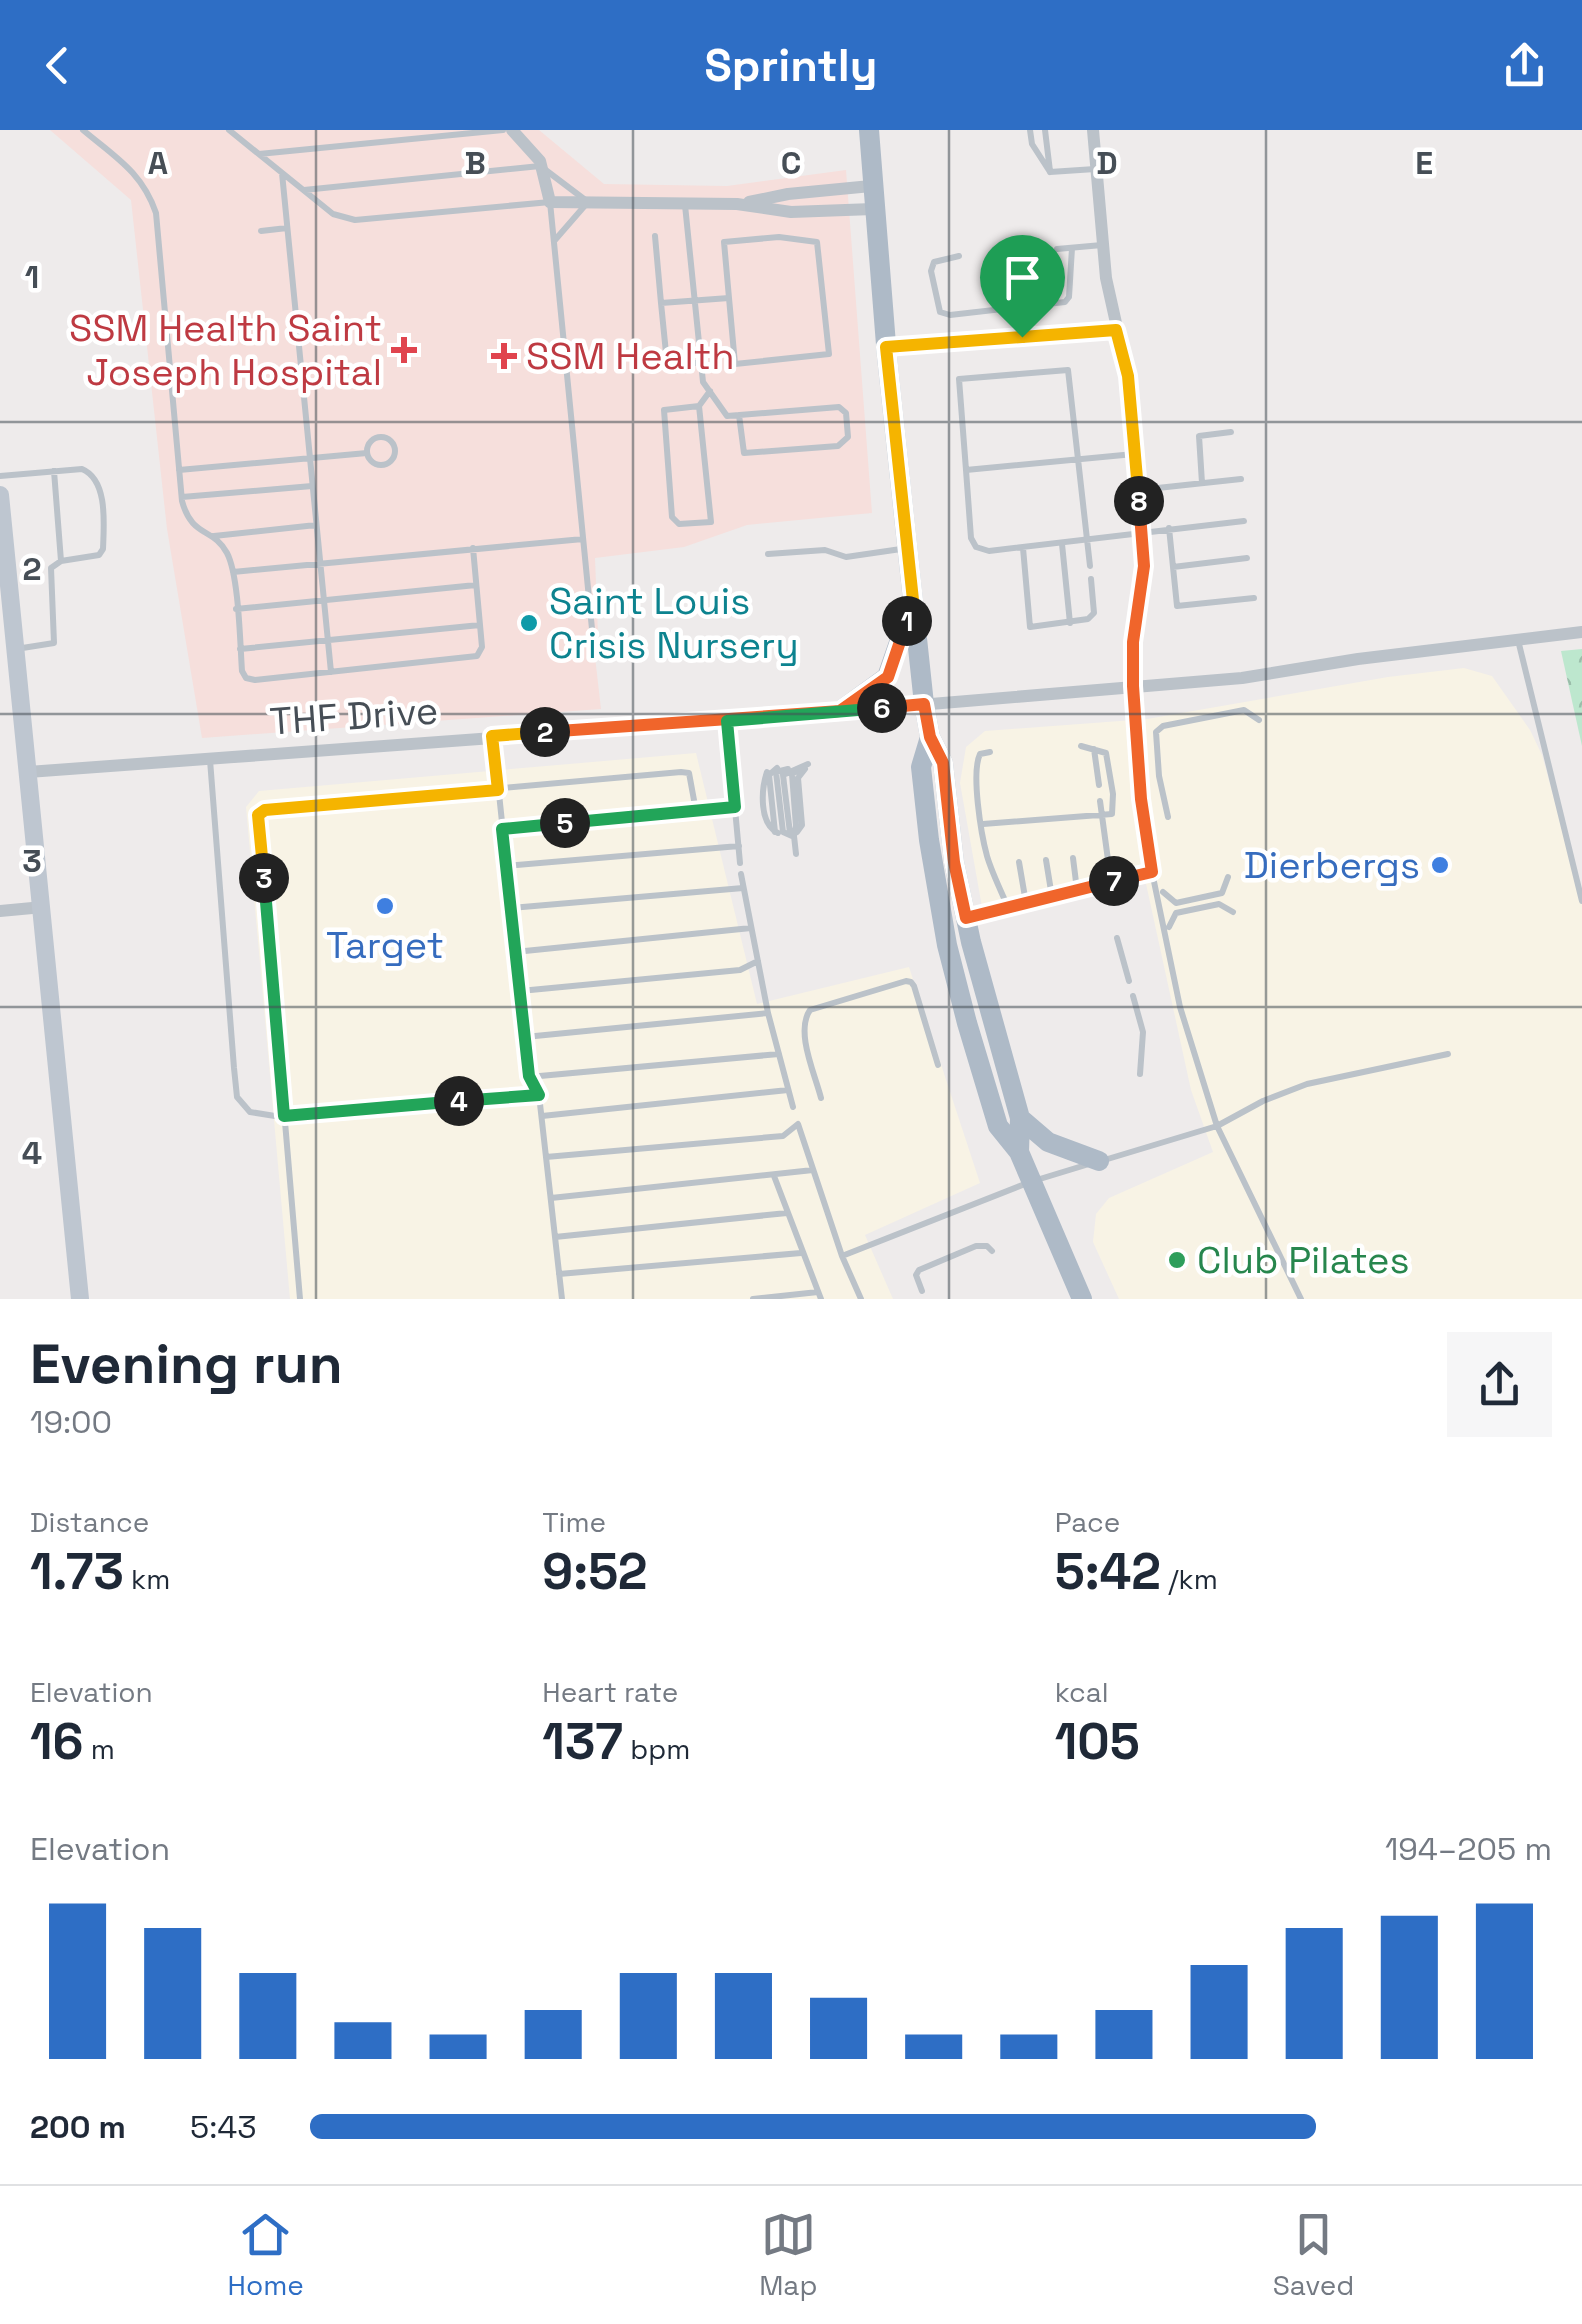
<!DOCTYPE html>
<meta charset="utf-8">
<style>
body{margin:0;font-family:"Space Grotesk",sans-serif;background:#f6f6f7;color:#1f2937;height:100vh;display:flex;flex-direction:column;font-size:38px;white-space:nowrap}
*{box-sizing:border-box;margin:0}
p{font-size:32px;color:#747a83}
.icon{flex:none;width:55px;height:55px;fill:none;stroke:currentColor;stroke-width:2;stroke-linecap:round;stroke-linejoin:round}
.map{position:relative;height:1169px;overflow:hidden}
.side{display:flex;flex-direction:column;background:#fff;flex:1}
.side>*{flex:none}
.pin{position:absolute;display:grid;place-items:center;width:85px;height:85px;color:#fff;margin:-102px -42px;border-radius:50% 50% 50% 0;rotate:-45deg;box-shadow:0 0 10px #0007}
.pin .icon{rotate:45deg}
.km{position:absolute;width:50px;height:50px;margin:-25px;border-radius:50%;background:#222;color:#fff;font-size:28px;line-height:50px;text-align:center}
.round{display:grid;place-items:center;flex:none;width:105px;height:105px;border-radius:0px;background:#f6f6f7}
.head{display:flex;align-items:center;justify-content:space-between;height:170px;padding:0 30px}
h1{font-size:55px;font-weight:600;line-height:75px}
.stats{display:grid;grid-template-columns:repeat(3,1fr);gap:15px;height:170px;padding:10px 30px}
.stats div{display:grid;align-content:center}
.stats b{font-size:50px;font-weight:600}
.stats small{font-size:28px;font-weight:400}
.stats p{font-size:28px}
.chart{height:280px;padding:20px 30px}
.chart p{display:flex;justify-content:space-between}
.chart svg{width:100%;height:180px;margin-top:10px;stroke:#2e6ec5;stroke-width:6}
ul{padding:0 30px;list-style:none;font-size:32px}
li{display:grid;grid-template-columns:160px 120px 1fr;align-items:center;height:75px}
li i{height:25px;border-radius:12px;background:#2e6ec5}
header{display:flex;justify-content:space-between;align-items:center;height:130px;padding:0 30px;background:#2e6ec5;color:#fff;font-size:45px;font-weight:600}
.tab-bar{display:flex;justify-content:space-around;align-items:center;height:140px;border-top:2px solid #e0e1e3;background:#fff;font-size:28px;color:#747a83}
.tab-bar a{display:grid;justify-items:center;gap:5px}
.tab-bar .active{color:#2e6ec5}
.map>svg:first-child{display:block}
.commercial{fill:#f8f3e5}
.medical{fill:#f6dfdc}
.park{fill:url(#park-crowns)}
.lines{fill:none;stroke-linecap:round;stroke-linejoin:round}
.lane{stroke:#bbc2c9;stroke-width:6}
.street{stroke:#bbc2c9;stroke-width:12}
.secondary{stroke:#bec6d0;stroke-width:18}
.primary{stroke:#aebac7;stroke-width:20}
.split-1-casing{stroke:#fff;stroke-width:20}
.split-2-casing{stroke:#fff;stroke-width:20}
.split-3-casing{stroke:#fff;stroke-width:20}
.split-4-casing{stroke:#fff;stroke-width:20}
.split-5-casing{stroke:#fff;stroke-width:20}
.split-6-casing{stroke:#fff;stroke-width:20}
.split-7-casing{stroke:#fff;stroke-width:20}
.split-8-casing{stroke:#fff;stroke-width:20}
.split-9-casing{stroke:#fff;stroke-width:20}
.split-1{stroke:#f5b400;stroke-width:12}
.split-2{stroke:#f0652b;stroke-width:12}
.split-3{stroke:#f5b400;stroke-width:12}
.split-4{stroke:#22a559;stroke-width:12}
.split-5{stroke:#22a559;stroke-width:12}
.split-6{stroke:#22a559;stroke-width:12}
.split-7{stroke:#f0652b;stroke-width:12}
.split-8{stroke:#f0652b;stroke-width:12}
.split-9{stroke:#f5b400;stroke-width:12}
.grid{fill:none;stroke:#464e56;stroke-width:2.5;stroke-opacity:0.55}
.health-dot{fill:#e0444e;stroke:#fff;stroke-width:4}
.culture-dot{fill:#0f9aa8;stroke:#fff;stroke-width:4}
.shop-dot{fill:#3f7fe0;stroke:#fff;stroke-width:4}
.leisure-dot{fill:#2e9e5b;stroke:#fff;stroke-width:4}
.labels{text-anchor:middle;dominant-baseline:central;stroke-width:9;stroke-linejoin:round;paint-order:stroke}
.health-label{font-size:38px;fill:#be3a42;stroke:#fff;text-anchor:end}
.culture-label{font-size:38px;fill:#0d838f;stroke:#fff;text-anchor:start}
.street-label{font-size:38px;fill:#464e56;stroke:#fff}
.shop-label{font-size:38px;fill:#366cbe;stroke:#fff;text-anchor:end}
.leisure-label{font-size:38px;fill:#27864d;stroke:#fff;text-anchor:start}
.grid-label{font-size:32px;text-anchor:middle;font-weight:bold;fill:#464e56;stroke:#fff;stroke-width:9;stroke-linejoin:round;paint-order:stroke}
</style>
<header><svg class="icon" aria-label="back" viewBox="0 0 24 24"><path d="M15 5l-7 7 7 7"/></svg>Sprintly<svg class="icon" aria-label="share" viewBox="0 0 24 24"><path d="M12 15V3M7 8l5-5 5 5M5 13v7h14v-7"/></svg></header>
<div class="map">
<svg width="1582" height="1169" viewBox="0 0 1582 1169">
<defs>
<pattern id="park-crowns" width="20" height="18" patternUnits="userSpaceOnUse" patternTransform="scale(2.5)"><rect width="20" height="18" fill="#bde7ce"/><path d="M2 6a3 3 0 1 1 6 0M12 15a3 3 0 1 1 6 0" fill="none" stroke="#9bbdaa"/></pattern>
</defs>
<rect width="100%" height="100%" fill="#eeebeb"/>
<path class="commercial" d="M1464 538 1492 546 1530 600 1542 625 1582 772V1169H1119L1093 1112 1096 1084 1109 1068 1213 1022 1191 960 1143 740 982 777 960 653 966 617 985 601 1147 589 1388 547Z
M696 623 757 874 909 837 980 1053 865 1105 893 1169H290L246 677 259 661Z"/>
<path class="medical" d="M50 0H539L604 54 727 56 846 40 872 383 747 395 684 417 595 428 598 504 594 518 601 579 202 608 167 399 131 70Z"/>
<path class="park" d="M1582 519V616L1561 521Z"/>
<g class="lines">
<path class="lane" d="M83 0C115 27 142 42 156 83L182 371C192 408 213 397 227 423 239 446 240 513 242 541L246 548 255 550 477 526 482 517 473 418
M229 0 333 84 355 90 550 72 593 509
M1030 0 1032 14 1050 42
M1045 0 1050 41
M259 24 503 0
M543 38 588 72 555 110
M1050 42 1095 39
M282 43 331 542
M304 60 540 36
M685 75 703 252 727 286 839 277 846 283 848 307 838 316 744 323 739 285
M261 101 287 98
M655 106 661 173
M1057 119 1102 115
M959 126 934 132 931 141 940 182 950 185 1065 172 1069 167 1072 118
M701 233H667L661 173 729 168 735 234 829 224 817 112 779 107 724 112 729 168
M699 276 711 392 679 394 672 387 664 280 699 276 710 261
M367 321a14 14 0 1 1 28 0a14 14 0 1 1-28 0Z
M1134 324 966 340 971 408 976 417 989 421 1244 391
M179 340 367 323
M966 340 959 249 1068 240 1090 436
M54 341 61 431
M0 346 82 339C108 350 104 393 103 419L99 425 61 431 51 438 54 513 16 519
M1202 353 1199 306 1231 302
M1139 360 1241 349
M182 367 312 356
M1169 398 1177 476 1254 468
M214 406 316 395
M1062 414 1070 493
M1023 418 1030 497 1088 489 1094 483 1091 449
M768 424 825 420 846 427 901 419
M1173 437 1247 428
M233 442 583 409
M236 479 476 455
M1518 510 1582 771
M240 519 480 495
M1133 557 1141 669 1152 742 1180 877 1217 996 1301 1169
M727 592 740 733
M493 607 529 947 539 965 562 1169
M1094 619 1099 655
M990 622 980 624C971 643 981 704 987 726 992 743 1001 761 1008 777
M210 630 234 938 237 967 250 982 275 986 539 965
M788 639 776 642 783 702 792 706
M767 642C761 660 759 694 778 703
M1100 671 1111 752
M1168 687 1159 646 1156 602 1163 596 1244 580 1259 590
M983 694 1112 684 1113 664 1106 623 1081 616
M502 699 735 677
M775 702 769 645 777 638
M797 702 802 695 798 648 805 639
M794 706 796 696 792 644 799 640
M796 724 794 706 790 703 783 645 808 634
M1073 728 1077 760
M1046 730 1052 767
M1019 732 1026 773
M506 736 739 716
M741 744 768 883 793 977
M1163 762 1176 773 1222 763 1228 747
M511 778 743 758
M969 787 1152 742
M1169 797 1176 783 1219 774 1233 782
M1117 808 1129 851
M515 822 751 798
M520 861 740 840 758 831
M1133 866 1143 902 1140 944
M525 907 768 883
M529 947 779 924
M821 968C815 944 795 902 810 880L906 851 911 852 914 856 938 935
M542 986 788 960
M546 1027 783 1006 798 994 842 1126 861 1169
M1101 1031 1217 996 1263 971 1307 954 1448 924
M774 1046 821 1169
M551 1068 813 1040
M555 1107 787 1083
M842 1126 1030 1052 1089 1034
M559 1144 801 1123
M922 1161 916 1145 919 1140 976 1116H987L992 1121
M300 1169 259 685 265 679 681 642 689 643 696 681
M753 1169 818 1162"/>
<path class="street" d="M512 0 540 31 550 72 737 74 791 82 873 79
M1093 0 1106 148 1128 247 1144 436 1133 512V556
M749 72 788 64 871 56
M886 217 1116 200
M28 642 727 591 1242 548 1358 529 1582 502
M0 781 43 777"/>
<path class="secondary" d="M0 365 80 1169"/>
<path class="primary" d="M869 0 887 227 924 574 930 607 943 633 954 732 971 812 1020 988 1019 1022
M840 581 887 547 910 481
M930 607 921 637 929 710 947 815 967 893 998 996 1019 1022 1082 1169
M1020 988 1048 1012 1099 1031"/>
</g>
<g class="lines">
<defs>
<path id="split-1" d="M907 491 913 470 886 217 1022 207"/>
<path id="split-2" d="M545 602 840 581 888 547 907 491"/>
<path id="split-3" d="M264 748 258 685 265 680 498 660 492 606 545 602"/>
<path id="split-4" d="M264 748 284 986 459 971"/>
<path id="split-5" d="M459 971 539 965 529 946 502 699 565 693"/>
<path id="split-6" d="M565 693 735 677 727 591 882 578"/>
<path id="split-7" d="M882 578 924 574 930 607 943 633 954 732 966 788 1114 751"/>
<path id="split-8" d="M1114 751 1152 742 1141 669 1133 556V512L1144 436 1139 371"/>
<path id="split-9" d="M1022 207 1116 200 1128 246 1139 371"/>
</defs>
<use href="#split-1" class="split-1-casing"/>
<use href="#split-2" class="split-2-casing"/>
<use href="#split-3" class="split-3-casing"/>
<use href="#split-4" class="split-4-casing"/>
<use href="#split-5" class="split-5-casing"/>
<use href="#split-6" class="split-6-casing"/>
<use href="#split-7" class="split-7-casing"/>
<use href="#split-8" class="split-8-casing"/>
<use href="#split-9" class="split-9-casing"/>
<use href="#split-1" class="split-1"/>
<use href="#split-2" class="split-2"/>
<use href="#split-3" class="split-3"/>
<use href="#split-4" class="split-4"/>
<use href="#split-5" class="split-5"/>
<use href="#split-6" class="split-6"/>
<use href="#split-7" class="split-7"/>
<use href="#split-8" class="split-8"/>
<use href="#split-9" class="split-9"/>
</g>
<path class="grid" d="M316 0V1169M633 0V1169M949 0V1169M1266 0V1169M0 292H1582M0 584H1582M0 877H1582"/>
<g class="health-dot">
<path d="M399 205h10v10h10v10h-10v10h-10v-10h-10v-10h10z"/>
<path d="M499 211h10v10h10v10h-10v10h-10v-10h-10v-10h10z"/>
</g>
<circle class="culture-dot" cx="529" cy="493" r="10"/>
<g class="shop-dot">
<circle cx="1440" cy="735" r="10"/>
<circle cx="385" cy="776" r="10"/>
</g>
<circle class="leisure-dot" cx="1177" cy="1130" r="10"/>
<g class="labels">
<g class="health-label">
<text x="382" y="198">SSM Health Saint<tspan x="382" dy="44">Joseph Hospital</tspan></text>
<text x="526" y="226" text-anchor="start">SSM Health</text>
</g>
<g class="culture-label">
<text x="549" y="471">Saint Louis<tspan x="549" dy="44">Crisis Nursery</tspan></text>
</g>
<g class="street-label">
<text transform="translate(354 586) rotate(-4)">THF Drive</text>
</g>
<g class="shop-label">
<text x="1420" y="735">Dierbergs</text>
<text x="385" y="815" text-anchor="middle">Target</text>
</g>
<g class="leisure-label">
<text x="1197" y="1130">Club Pilates</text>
</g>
</g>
<g class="grid-label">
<text x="158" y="44">A</text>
<text x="475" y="44">B</text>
<text x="791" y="44">C</text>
<text x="1107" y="44">D</text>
<text x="1424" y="44">E</text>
<text x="32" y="158">1</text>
<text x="32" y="450">2</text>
<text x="32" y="742">3</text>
<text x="32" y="1034">4</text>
</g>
</svg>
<div class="pin" style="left:1022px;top:207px;background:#1e9e55"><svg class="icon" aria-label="arrive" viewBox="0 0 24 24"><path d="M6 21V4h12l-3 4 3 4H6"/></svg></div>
<b class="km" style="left:907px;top:491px">1</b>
<b class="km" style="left:545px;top:602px">2</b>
<b class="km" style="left:264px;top:748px">3</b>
<b class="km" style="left:459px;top:971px">4</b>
<b class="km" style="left:565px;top:693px">5</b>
<b class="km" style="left:882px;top:578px">6</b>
<b class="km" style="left:1114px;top:751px">7</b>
<b class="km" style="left:1139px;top:371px">8</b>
</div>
<section class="side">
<div class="head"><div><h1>Evening run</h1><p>19:00</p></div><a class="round"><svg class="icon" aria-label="share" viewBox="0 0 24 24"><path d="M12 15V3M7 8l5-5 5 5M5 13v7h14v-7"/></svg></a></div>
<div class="stats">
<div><p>Distance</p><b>1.73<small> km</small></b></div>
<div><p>Time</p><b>9:52</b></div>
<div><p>Pace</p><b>5:42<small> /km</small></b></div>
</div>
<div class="stats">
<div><p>Elevation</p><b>16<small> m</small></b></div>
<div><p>Heart rate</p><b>137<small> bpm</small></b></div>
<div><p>kcal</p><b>105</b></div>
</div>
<div class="chart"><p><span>Elevation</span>194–205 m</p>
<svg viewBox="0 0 160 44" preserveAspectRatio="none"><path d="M5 44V6M15 44V12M25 44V23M35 44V35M45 44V38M55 44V32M65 44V23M75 44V23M85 44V29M95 44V38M105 44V38M115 44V32M125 44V21M135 44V12M145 44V9M155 44V6"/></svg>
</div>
<ul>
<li><b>200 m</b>5:43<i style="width:81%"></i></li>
</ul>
</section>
<nav class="tab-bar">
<a class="active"><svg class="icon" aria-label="home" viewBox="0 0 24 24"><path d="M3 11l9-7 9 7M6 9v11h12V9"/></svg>Home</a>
<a><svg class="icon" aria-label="map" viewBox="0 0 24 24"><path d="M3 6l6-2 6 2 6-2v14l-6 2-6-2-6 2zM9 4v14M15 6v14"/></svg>Map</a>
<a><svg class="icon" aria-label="saved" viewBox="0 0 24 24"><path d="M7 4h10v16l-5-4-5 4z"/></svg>Saved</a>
</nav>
